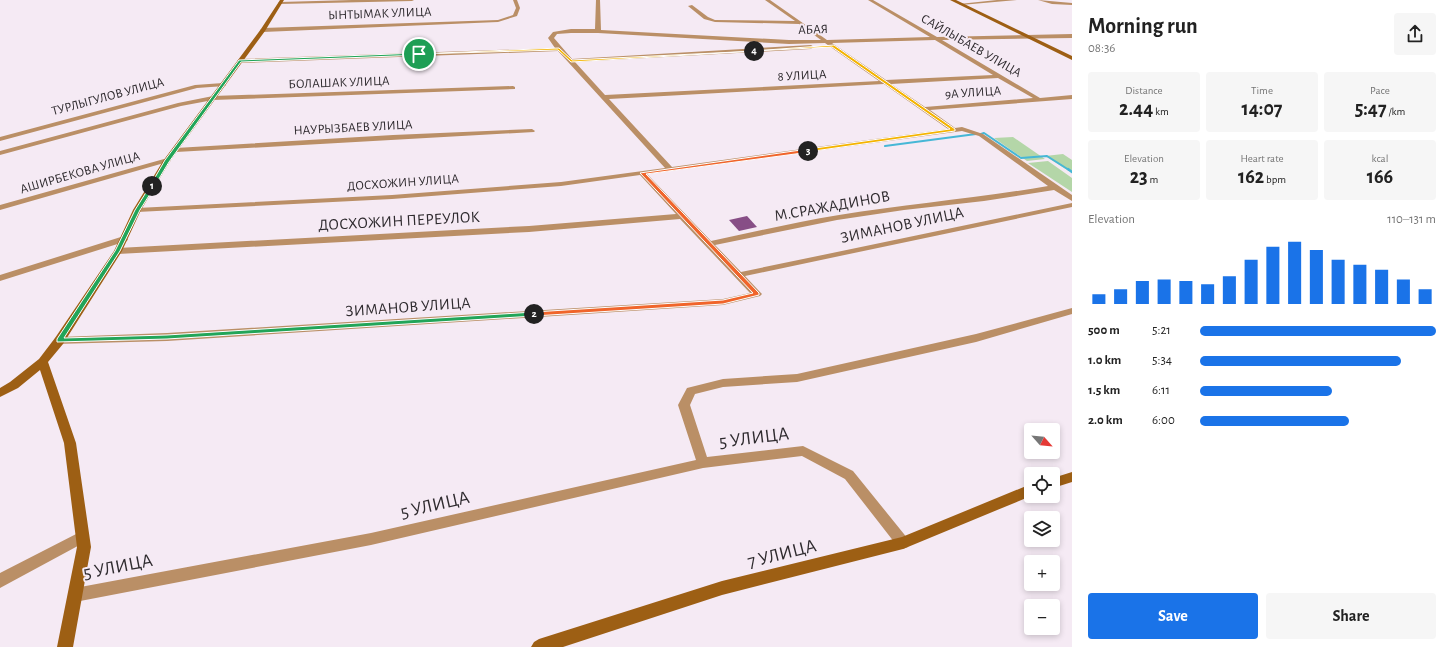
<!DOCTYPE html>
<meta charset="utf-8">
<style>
body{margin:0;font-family:"Alegreya Sans",sans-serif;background:#f6f6f6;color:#222;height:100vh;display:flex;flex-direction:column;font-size:15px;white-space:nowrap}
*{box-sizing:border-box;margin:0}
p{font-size:13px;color:#767676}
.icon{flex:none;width:22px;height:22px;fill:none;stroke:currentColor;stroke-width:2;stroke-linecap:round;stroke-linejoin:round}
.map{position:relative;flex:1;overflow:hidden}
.side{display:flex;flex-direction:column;background:#fff;width:380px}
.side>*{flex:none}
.needle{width:26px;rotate:117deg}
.controls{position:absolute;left:1024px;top:423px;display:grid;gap:8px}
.controls a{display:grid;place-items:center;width:36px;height:36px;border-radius:4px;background:#fff;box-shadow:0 2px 6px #0003;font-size:20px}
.pin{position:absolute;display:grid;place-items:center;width:34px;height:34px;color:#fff;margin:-17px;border:2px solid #fff;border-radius:50%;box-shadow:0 1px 4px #0007}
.km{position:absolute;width:20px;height:20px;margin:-10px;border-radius:50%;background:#222;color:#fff;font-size:11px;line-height:20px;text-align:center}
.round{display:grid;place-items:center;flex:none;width:42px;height:42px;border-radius:4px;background:#f6f6f6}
.overview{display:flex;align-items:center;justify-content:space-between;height:68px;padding:0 16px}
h1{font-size:22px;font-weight:700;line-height:30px}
.figures{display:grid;grid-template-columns:repeat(3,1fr);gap:6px;height:68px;padding:4px 16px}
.figures div{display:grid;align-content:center;border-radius:4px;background:#f6f6f6;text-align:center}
.figures b{font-size:20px;font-weight:700}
.figures small{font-size:11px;font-weight:400}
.figures p{font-size:11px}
.chart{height:112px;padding:8px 16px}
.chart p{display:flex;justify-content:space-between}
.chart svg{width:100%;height:72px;margin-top:4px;stroke:#1a73e8;stroke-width:6}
.primary-button{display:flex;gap:8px;margin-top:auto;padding:8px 16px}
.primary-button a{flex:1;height:46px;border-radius:4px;background:#1a73e8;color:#fff;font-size:16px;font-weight:700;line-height:46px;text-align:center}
.primary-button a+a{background:#f6f6f6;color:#222}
ul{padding:0 16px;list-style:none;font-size:13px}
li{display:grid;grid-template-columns:64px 48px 1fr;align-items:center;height:30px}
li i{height:10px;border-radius:5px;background:#1a73e8}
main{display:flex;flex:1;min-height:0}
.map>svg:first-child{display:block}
.green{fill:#b4d6a8}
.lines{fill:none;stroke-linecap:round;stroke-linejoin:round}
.stream-far1{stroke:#46b7d6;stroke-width:2}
.stream{stroke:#46b7d6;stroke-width:2.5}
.building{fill:#874e86}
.street{fill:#ba8f66;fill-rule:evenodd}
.secondary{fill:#9d5f14;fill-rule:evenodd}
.split-1{fill:#22a559;stroke:#fff}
.split-2{fill:#22a559;stroke:#fff}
.split-3{fill:#f0652b;stroke:#fff}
.split-4{fill:#f5b400;stroke:#fff}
.split-5{fill:#f5b400;stroke:#fff}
.labels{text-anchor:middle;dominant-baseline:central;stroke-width:4;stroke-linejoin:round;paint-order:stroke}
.far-street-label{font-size:13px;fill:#2f2b2f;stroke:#f5eaf4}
.street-label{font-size:16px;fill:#2f2b2f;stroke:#f5eaf4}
.near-street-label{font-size:19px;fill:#2f2b2f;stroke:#f5eaf4}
</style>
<main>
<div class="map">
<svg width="1072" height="647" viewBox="0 0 1072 647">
<rect width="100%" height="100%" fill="#f5eaf4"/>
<path class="green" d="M1013 137 1045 159 1027 161 994 138Z
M1063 154 1072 160V173L1045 156Z
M1048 161 1072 178V192L1028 163Z"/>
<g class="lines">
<path class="stream-far1" d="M981 134 984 133 1021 158 1047 156 1069 170
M885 146 976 134"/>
<path class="stream" d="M1068 169 1072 172"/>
</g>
<path class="building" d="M747 216 757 227 739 231 729 220Z"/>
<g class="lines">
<path class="street" d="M352 0H414L412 1 280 4 278 3 280 2Z
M513 0H517L520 8 517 16 498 22 263 32 260 30 263 28 498 20 513 15 516 8Z
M596 0H600L601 30 789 40H821L799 24 715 22 704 19 688 6 692 5 708 17 715 20 795 21 765 0H770L827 40 930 37 868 0H873L937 37 1072 34V38L942 40 1040 98 1072 95V99L930 110 955 128 962 127 983 134 1072 195V201L1054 190 984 201 904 210 837 220 715 245 741 272 1072 203V207L745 276 760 292 762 294 760 296 723 305 167 341 55 344 54 341 55 338 59 337 167 333 723 299 750 293 680 219 529 232 118 254 114 251 118 248 529 226 676 214 640 175 561 186 392 199 137 212 133 210 137 208 392 195 561 182 665 168 558 51 240 63 237 61 240 59 555 48 548 38 553 32 571 29H595ZM571 33H598L789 44 825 43 879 81 605 95 575 62 811 49 814 47 811 45 572 59 554 38 557 34ZM935 40 993 75 886 80 832 43ZM998 78 1033 98 925 107 891 84ZM884 84 948 129 672 167 609 99ZM962 131 979 136 1048 186C979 198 908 204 839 215 796 222 753 232 711 241L647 174Z
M997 0H1017L961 5 959 4Z
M1038 0 1072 3V5L1052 4Z
M223 83 226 85 225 86 197 88 0 141V137L195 85Z
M513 86 515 87V89L213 100 181 106 0 155V151L178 103 213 96Z
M532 129 535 131 534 132 176 152 172 150 176 148 393 135Z
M164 159H167L171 161 0 210V205Z
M124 236 128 239 127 241 0 281V275Z
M1072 308V314L976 342 797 382 723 387 695 394 690 405 707 457 803 446 853 471 908 539 910 543 908 547 903 549 898 547 845 479 802 456 703 468 371 545 75 602 70 600 68 595 70 590 75 588 371 533 696 460 678 405 687 388 723 379 797 374 976 334Z
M82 531 87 533 89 537 87 541 0 588V573Z"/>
<path class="secondary" d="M280 0H284L265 31 170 161 141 210 122 251 63 344 48 362 76 443 91 547 73 647H57L77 547 64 443 40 370 18 388 0 397V388L10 382 39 359 55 338 114 251 133 210 163 161 261 29Z
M950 0H956L1072 56V60Z
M1072 472V482L1053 488V478Z
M1031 484V496L903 549 722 595 563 647H531L534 642 539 639 722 581 902 537Z"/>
</g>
<path class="split-1" d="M419 53 420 55 241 62 169 162 154 187 150 186 165 160 239 60Z"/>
<path class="split-2" d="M152 184 155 186 140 210 120 251 64 338 167 335 534 312 537 314 534 316 167 339 57 342V339L115 251 135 210 150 186Z"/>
<path class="split-3" d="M808 149 810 152 646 174 759 293V295L723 304 534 316 531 314 534 312 723 300 753 293 640 173Z"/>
<path class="split-4" d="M834 45 955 129V131L807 152 808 149 950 129 832 47 753 51Z"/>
<path class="split-5" d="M559 48 572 60 756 51 571 62 558 50 417 54Z"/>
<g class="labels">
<g class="far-street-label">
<text transform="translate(380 14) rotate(-2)">ЫНТЫМАК УЛИЦА</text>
<text transform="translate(813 30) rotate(-2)">АБАЯ</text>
<text transform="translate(971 46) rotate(30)">САЙЛЫБАЕВ УЛИЦА</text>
<text transform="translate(802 76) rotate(-3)">8 УЛИЦА</text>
<text transform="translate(339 83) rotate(-2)">БОЛАШАК УЛИЦА</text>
<text transform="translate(973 93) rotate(-4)">9А УЛИЦА</text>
<text transform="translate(108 97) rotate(-15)">ТУРЛЫГУЛОВ УЛИЦА</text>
<text transform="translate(353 128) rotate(-3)">НАУРЫЗБАЕВ УЛИЦА</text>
<text transform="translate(80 173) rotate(-16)">АШИРБЕКОВА УЛИЦА</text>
<text transform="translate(403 183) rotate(-4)">ДОСХОЖИН УЛИЦА</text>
</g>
<g class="street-label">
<text transform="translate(832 206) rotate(-10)">М.СРАЖАДИНОВ</text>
<text transform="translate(399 221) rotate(-3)">ДОСХОЖИН ПЕРЕУЛОК</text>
<text transform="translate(902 225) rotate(-12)">ЗИМАНОВ УЛИЦА</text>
<text transform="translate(408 307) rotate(-4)">ЗИМАНОВ УЛИЦА</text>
</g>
<g class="near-street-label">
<text transform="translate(754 438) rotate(-7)">5 УЛИЦА</text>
<text transform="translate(435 505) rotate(-13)">5 УЛИЦА</text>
<text transform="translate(782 554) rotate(-14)">7 УЛИЦА</text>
<text transform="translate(118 567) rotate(-11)">5 УЛИЦА</text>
</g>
</g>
</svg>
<div class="controls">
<a><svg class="needle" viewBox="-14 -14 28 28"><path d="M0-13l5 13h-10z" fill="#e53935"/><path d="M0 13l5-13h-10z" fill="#767676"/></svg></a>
<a><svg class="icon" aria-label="locate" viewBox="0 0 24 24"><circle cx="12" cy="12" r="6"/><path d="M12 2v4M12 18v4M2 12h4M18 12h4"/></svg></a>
<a><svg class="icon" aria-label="layers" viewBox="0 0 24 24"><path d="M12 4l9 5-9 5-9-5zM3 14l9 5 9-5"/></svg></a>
<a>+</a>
<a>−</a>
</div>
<div class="pin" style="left:419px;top:54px;background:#1e9e55"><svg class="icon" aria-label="arrive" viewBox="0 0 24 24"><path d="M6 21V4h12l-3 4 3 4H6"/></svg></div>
<b class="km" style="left:152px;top:186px">1</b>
<b class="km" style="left:534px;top:314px">2</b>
<b class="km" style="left:808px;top:151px">3</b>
<b class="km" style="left:754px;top:51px">4</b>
</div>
<section class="side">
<div class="overview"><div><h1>Morning run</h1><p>08:36</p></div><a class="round"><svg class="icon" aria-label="share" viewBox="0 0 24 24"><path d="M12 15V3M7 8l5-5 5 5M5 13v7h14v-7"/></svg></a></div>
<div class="figures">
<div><p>Distance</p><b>2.44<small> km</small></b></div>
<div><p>Time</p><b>14:07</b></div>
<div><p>Pace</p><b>5:47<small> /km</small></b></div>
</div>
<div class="figures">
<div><p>Elevation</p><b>23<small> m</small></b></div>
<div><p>Heart rate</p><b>162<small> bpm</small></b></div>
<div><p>kcal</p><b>166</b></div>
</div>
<div class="chart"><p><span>Elevation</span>110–131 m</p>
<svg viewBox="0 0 160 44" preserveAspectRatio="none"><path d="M5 44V38M15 44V35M25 44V30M35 44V29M45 44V30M55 44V32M65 44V27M75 44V17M85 44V9M95 44V6M105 44V11M115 44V17M125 44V20M135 44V23M145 44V29M155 44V35"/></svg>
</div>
<ul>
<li><b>500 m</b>5:21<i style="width:100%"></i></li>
<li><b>1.0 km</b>5:34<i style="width:85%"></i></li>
<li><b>1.5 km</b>6:11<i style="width:56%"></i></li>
<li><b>2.0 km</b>6:00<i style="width:63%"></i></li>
</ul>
<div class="primary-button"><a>Save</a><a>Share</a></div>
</section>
</main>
